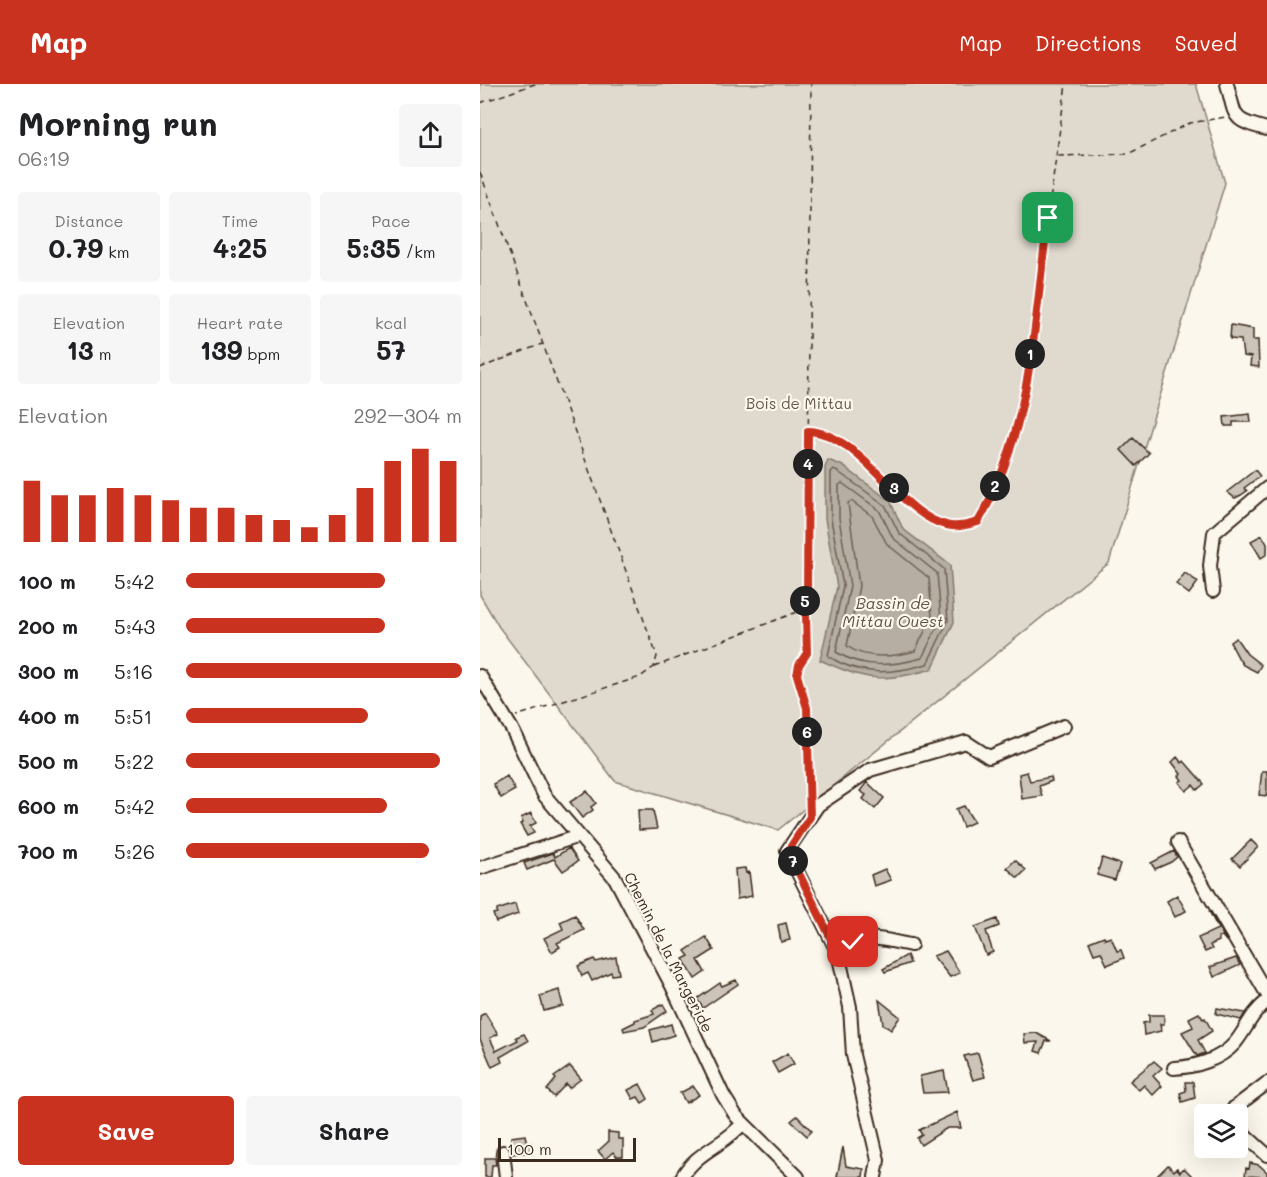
<!DOCTYPE html>
<meta charset="utf-8">
<style>
body{margin:0;font-family:Mali,sans-serif;background:#f6f6f6;color:#202124;height:100vh;display:flex;flex-direction:column;font-size:22px;white-space:nowrap}
*{box-sizing:border-box;margin:0}
p{font-size:20px;color:#757577}
.icon{flex:none;width:33px;height:33px;fill:none;stroke:currentColor;stroke-width:2;stroke-linecap:round;stroke-linejoin:round}
.map{position:relative;flex:1;overflow:hidden}
.drawer{display:flex;flex-direction:column;background:#fff;width:480px}
.drawer>*{flex:none}
.buttons{position:absolute;left:714px;top:1020px;display:grid;gap:12px}
.buttons a{display:grid;place-items:center;width:54px;height:54px;border-radius:6px;background:#fff;box-shadow:0 6px 24px #0002;font-size:30px}
.scale{position:absolute;left:18px;bottom:15px;width:138px;box-sizing:border-box;padding-left:6px;border:3px solid #3b2a1e;border-top:0;font-size:16px;line-height:21px;white-space:nowrap;color:#3b2a1e;-webkit-text-stroke:4px #fbf7ec;paint-order:stroke}
.pin{position:absolute;display:grid;place-items:center;width:51px;height:51px;color:#fff;margin:-26px;border-radius:12px;box-shadow:0 3px 9px #0006}
.km{position:absolute;width:30px;height:30px;margin:-15px;border-radius:50%;background:#222;color:#fff;font-size:16px;line-height:30px;text-align:center}
.round{display:grid;place-items:center;flex:none;width:63px;height:63px;border-radius:6px;background:#f6f6f6}
.head{display:flex;align-items:center;justify-content:space-between;height:102px;padding:0 18px}
h1{font-size:33px;font-weight:700;line-height:45px}
.metrics{display:grid;grid-template-columns:repeat(3,1fr);gap:9px;height:102px;padding:6px 18px}
.metrics div{display:grid;align-content:center;border-radius:6px;background:#f6f6f6;text-align:center}
.metrics b{font-size:26px;font-weight:700}
.metrics small{font-size:16px;font-weight:400}
.metrics p{font-size:16px}
.chart{height:168px;padding:12px 18px}
.chart p{display:flex;justify-content:space-between}
.chart svg{width:100%;height:108px;margin-top:6px;stroke:#c8321e;stroke-width:6}
.cta{display:flex;gap:12px;margin-top:auto;padding:12px 18px}
.cta a{flex:1;height:69px;border-radius:6px;background:#c8321e;color:#fff;font-size:24px;font-weight:700;line-height:69px;text-align:center}
.cta a+a{background:#f6f6f6;color:#202124}
ul{padding:0 18px;list-style:none;font-size:20px}
li{display:grid;grid-template-columns:96px 72px 1fr;align-items:center;height:45px}
li i{height:15px;border-radius:8px;background:#c8321e}
header{display:flex;align-items:center;gap:36px;box-sizing:border-box;height:84px;padding:0 30px;background:#c8321e;color:#fff}
header strong{font-size:28px}
nav{display:flex;gap:33px;margin-inline-start:auto;font-size:21px}
main{display:flex;flex:1;min-height:0}
.map>svg:first-child{display:block}
.green{fill:#dfd9ce;stroke:#8d8276;stroke-width:1.5}
.water{fill:#b6aea2;stroke:#85796d;stroke-width:1.5}
.lines{fill:none;stroke-linecap:round;stroke-linejoin:round}
.shore{stroke:#6c5f53;stroke-width:1.5}
.building{fill:#ccc4b9;stroke:#3b2a1e;stroke-width:1.5}
.minor-casing{stroke:#3b2a1e;stroke-width:16}
.path{stroke:#3b2a1e;stroke-width:1.5;stroke-dasharray:6 4.5;stroke-linecap:butt}
.minor{stroke:#fbf7ec;stroke-width:12}
.route-casing{stroke:#fff;stroke-width:12}
.route{stroke:#c8321e;stroke-width:8}
.labels{text-anchor:middle;dominant-baseline:central;stroke-width:4.5;stroke-linejoin:round;paint-order:stroke}
.park-label{font-size:15px;fill:#64564a;stroke:#fbf7ec}
.street-label{font-size:15px;fill:#3b2a1e;stroke:#fbf7ec}
.water-label{font-size:16px;font-style:italic;fill:#605246;stroke:#fbf7ec}
</style>
<header>
<strong>Map</strong>
<nav><a>Map</a><a>Directions</a><a>Saved</a></nav>
</header>
<main>
<section class="drawer">
<div class="head"><div><h1>Morning run</h1><p>06:19</p></div><a class="round"><svg class="icon" aria-label="share" viewBox="0 0 24 24"><path d="M12 15V3M7 8l5-5 5 5M5 13v7h14v-7"/></svg></a></div>
<div class="metrics">
<div><p>Distance</p><b>0.79<small> km</small></b></div>
<div><p>Time</p><b>4:25</b></div>
<div><p>Pace</p><b>5:35<small> /km</small></b></div>
</div>
<div class="metrics">
<div><p>Elevation</p><b>13<small> m</small></b></div>
<div><p>Heart rate</p><b>139<small> bpm</small></b></div>
<div><p>kcal</p><b>57</b></div>
</div>
<div class="chart"><p><span>Elevation</span>292–304 m</p>
<svg viewBox="0 0 160 44" preserveAspectRatio="none"><path d="M5 44V19M15 44V25M25 44V25M35 44V22M45 44V25M55 44V27M65 44V30M75 44V30M85 44V33M95 44V35M105 44V38M115 44V33M125 44V22M135 44V11M145 44V6M155 44V11"/></svg>
</div>
<ul>
<li><b>100 m</b>5:42<i style="width:72%"></i></li>
<li><b>200 m</b>5:43<i style="width:72%"></i></li>
<li><b>300 m</b>5:16<i style="width:100%"></i></li>
<li><b>400 m</b>5:51<i style="width:66%"></i></li>
<li><b>500 m</b>5:22<i style="width:92%"></i></li>
<li><b>600 m</b>5:42<i style="width:73%"></i></li>
<li><b>700 m</b>5:26<i style="width:88%"></i></li>
</ul>
<div class="cta"><a>Save</a><a>Share</a></div>
</section>
<div class="map">
<svg width="787" height="1093" viewBox="0 0 787 1093">
<rect width="100%" height="100%" fill="#fbf7ec"/>
<filter id="ink" filterUnits="userSpaceOnUse"><feTurbulence type="fractalNoise" baseFrequency=".0167" numOctaves="2"/><feDisplacementMap in="SourceGraphic" scale="12" xChannelSelector="R" yChannelSelector="G"/><feConvolveMatrix kernelMatrix="1 2 1 2 8 2 1 2 1" color-interpolation-filters="sRGB"/></filter>
<g filter="url(#ink)">
<path class="green" d="M0 0H716L745 99 629 479 298 746 135 697 19 543 0 511Z"/>
<path class="water" d="M348 376 363 382 410 417 423 445 470 481 474 538 452 585C402 599 387 597 340 576L357 503 345 435V384Z"/>
<g class="lines">
<path class="shore" d="M354 385 405 421 419 449 464 485 468 537 447 580C412 590 380 593 348 572L363 502 351 435V388Z
M362 399 399 426 413 454 457 489 461 535 442 574C413 582 383 585 356 568L370 502 359 434V401Z
M371 417 392 432 407 460 449 494 452 533 435 567C413 573 386 576 367 562L379 502 368 419Z"/>
</g>
<path class="building" d="M751 241 773 245V256H778L779 283 770 282 771 273 763 272 761 256 750 255Z
M770 330 771 338H753V342H745L744 333Z
M653 354 669 369 656 382 641 366Z
M775 386 780 392 764 404 767 407 761 411 755 414 747 408Z
M782 451 787 460V470L781 474 771 457Z
M705 489 718 498 709 510 696 500Z
M756 554 767 570 781 581 777 588 763 581 759 575 750 558Z
M697 673 702 679 704 677 724 700 717 706 713 701 706 707 699 698 702 696 699 692 701 690 692 678Z
M782 687H787V712L779 711Z
M547 688 550 697 571 693 572 697 559 702 562 712 542 715 539 690Z
M27 692 35 706 21 714 13 700Z
M387 698 404 714 395 725 383 715 386 711 380 707Z
M107 707 116 719 111 723 113 726 102 734 90 718Z
M484 722 494 738 483 743 476 725Z
M158 726H173L177 745 159 746Z
M51 729 56 739 50 742 54 749 47 752 40 740 43 739 41 734Z
M771 756 778 763 760 782 752 775Z
M89 764 98 777 83 787 74 775 47 786 44 779 73 769 75 773Z
M694 767 697 773 691 778 675 785 671 779Z
M622 774 640 780 635 796 617 791Z
M535 776 546 786 538 794 527 784Z
M265 784 266 789 269 788 272 812 257 815 255 785Z
M405 785 411 796 394 802 391 791Z
M697 811 706 827 695 833 687 817Z
M35 820 38 830 16 838 13 830 17 829V826Z
M729 827 747 858 742 852 738 853 739 857 730 861 732 865 725 868 718 854 738 845Z
M95 831 104 846 77 859 80 863 72 868 64 854 83 845 80 838Z
M517 835 519 842 506 847 513 868 506 871 495 843Z
M306 839 310 856 301 858 298 841Z
M624 852 625 855 631 853 637 867 641 866 644 874 627 881 621 868 614 870 609 858Z
M226 853 234 866 218 876 225 888 215 895 203 875 209 872 205 867Z
M466 867 480 889 470 893 453 872Z
M427 871 430 879 405 888 403 885Z
M136 873 139 890 132 891 131 888 112 897 108 889 102 892 98 882 114 875 116 878Z
M756 874 760 881 734 893 730 883Z
M256 896 258 900 223 924 217 915 240 899 242 902Z
M79 906 83 922 64 927 60 912Z
M399 916 420 933 411 946 403 940Z
M183 920 187 927 164 943 144 947 143 944 155 938V936L174 930 172 926Z
M737 924 765 929 761 936 736 930Z
M5 929 18 950 10 954 16 967 38 956 36 953 44 950 48 957 20 973 22 978 12 983 0 955V932Z
M719 929 723 935 725 934 732 947 718 956 725 969 717 972 702 948 713 943 709 934Z
M669 931H684V940H680L681 947 664 951 663 939 669 938Z
M191 940 194 951 173 958 170 946Z
M556 949 571 957H566L561 969 555 967 558 958 545 959 544 950Z
M308 969 314 980 298 989 292 978Z
M498 969 505 993 493 996 484 972Z
M674 977 682 984 673 992 682 1002 673 1011 664 1001 659 1006 650 997Z
M90 982 101 995 89 1004 86 1000 74 1013 67 1006 76 995 74 993Z
M464 987 468 1008 443 1009 440 992Z
M705 998H713L715 1014 702 1018 700 1009 706 1007Z
M160 1000 168 1015 162 1019 158 1013 153 1015 148 1006Z
M213 1002 219 1011 206 1019 200 1009Z
M477 1028 481 1044H467L441 1061 437 1054 442 1051 439 1046Z
M317 1032 332 1047 327 1052 311 1037Z
M128 1048 138 1049V1055H143V1073H137L133 1068 125 1075 118 1067 128 1058Z
M45 1051 47 1060 51 1059 52 1068 32 1070 31 1053Z
M363 1063 366 1082 384 1085 383 1093H357Z
M5 1074H15L16 1081H12L11 1093H5Z
M770 1079 779 1081 787 1088V1093L765 1092 766 1084 769 1085Z
M688 1081 694 1087 697 1084 700 1088 704 1084 713 1093H676Z"/>
<g class="lines">
<defs>
<path id="minor" d="M747 0C756 34 751 36 787 45
M733 507 730 482 734 449 787 404
M0 592 32 645 64 711 135 794 192 902 243 1011 256 1032 318 1093
M698 758 787 910
M0 784 99 752
M358 869C384 846 401 856 431 861
M694 984C715 983 740 976 755 959 768 943 769 932 787 917
M751 1030 754 1024 787 999
M758 1049 765 1051 787 1071
M23 1068 26 1093
M202 1093C218 1066 244 1062 263 1039
M395 1093 398 1076 373 971 370 923 358 869 307 767 338 721 390 686 486 658 509 673 584 642"/>
</defs>
<use href="#minor" class="minor-casing"/>
<path class="path" d="M0 19 55 0
M578 72 648 70 710 39 745 33
M0 88 177 572 174 583 160 593 36 632
M0 284 62 260
M329 347C378 348 419 429 465 441 476 444 487 441 497 438L527 374 541 329 586 0
M322 527 326 531 327 569 319 581 317 591 327 624 328 717
M174 583 322 526 327 512 331 0"/>
<use href="#minor" class="minor"/>
</g>
</g>
<g class="lines" filter="url(#ink)">
<defs>
<path id="route" d="M373 858 358 869 308 767 330 733 327 624 317 591 319 581 327 569 326 531 322 526 327 512 328 347C379 348 419 430 466 441 476 444 487 441 498 438 552 347 554 237 568 134"/>
</defs>
<use href="#route" class="route-casing"/>
<use href="#route" class="route"/>
</g>
<g class="labels">
<g class="park-label">
<text x="319" y="319">Bois de Mittau</text>
</g>
<g class="street-label">
<text transform="translate(189 868) rotate(63)">Chemin de la Margeride</text>
</g>
<g class="water-label">
<text x="413" y="518">Bassin de<tspan x="413" dy="18">Mittau Ouest</tspan></text>
</g>
</g>
</svg>
<div class="buttons">
<a><svg class="icon" aria-label="layers" viewBox="0 0 24 24"><path d="M12 4l9 5-9 5-9-5zM3 14l9 5 9-5"/></svg></a>
</div>
<div class="scale">100 m</div>
<div class="pin" style="left:568px;top:134px;background:#1e9e55"><svg class="icon" aria-label="arrive" viewBox="0 0 24 24"><path d="M6 21V4h12l-3 4 3 4H6"/></svg></div>
<div class="pin" style="left:373px;top:858px;background:#d93025"><svg class="icon" aria-label="check" viewBox="0 0 24 24"><path d="M5 12l5 5 9-10"/></svg></div>
<b class="km" style="left:550px;top:270px">1</b>
<b class="km" style="left:515px;top:402px">2</b>
<b class="km" style="left:414px;top:404px">3</b>
<b class="km" style="left:328px;top:380px">4</b>
<b class="km" style="left:325px;top:517px">5</b>
<b class="km" style="left:327px;top:648px">6</b>
<b class="km" style="left:313px;top:777px">7</b>
</div>
</main>
